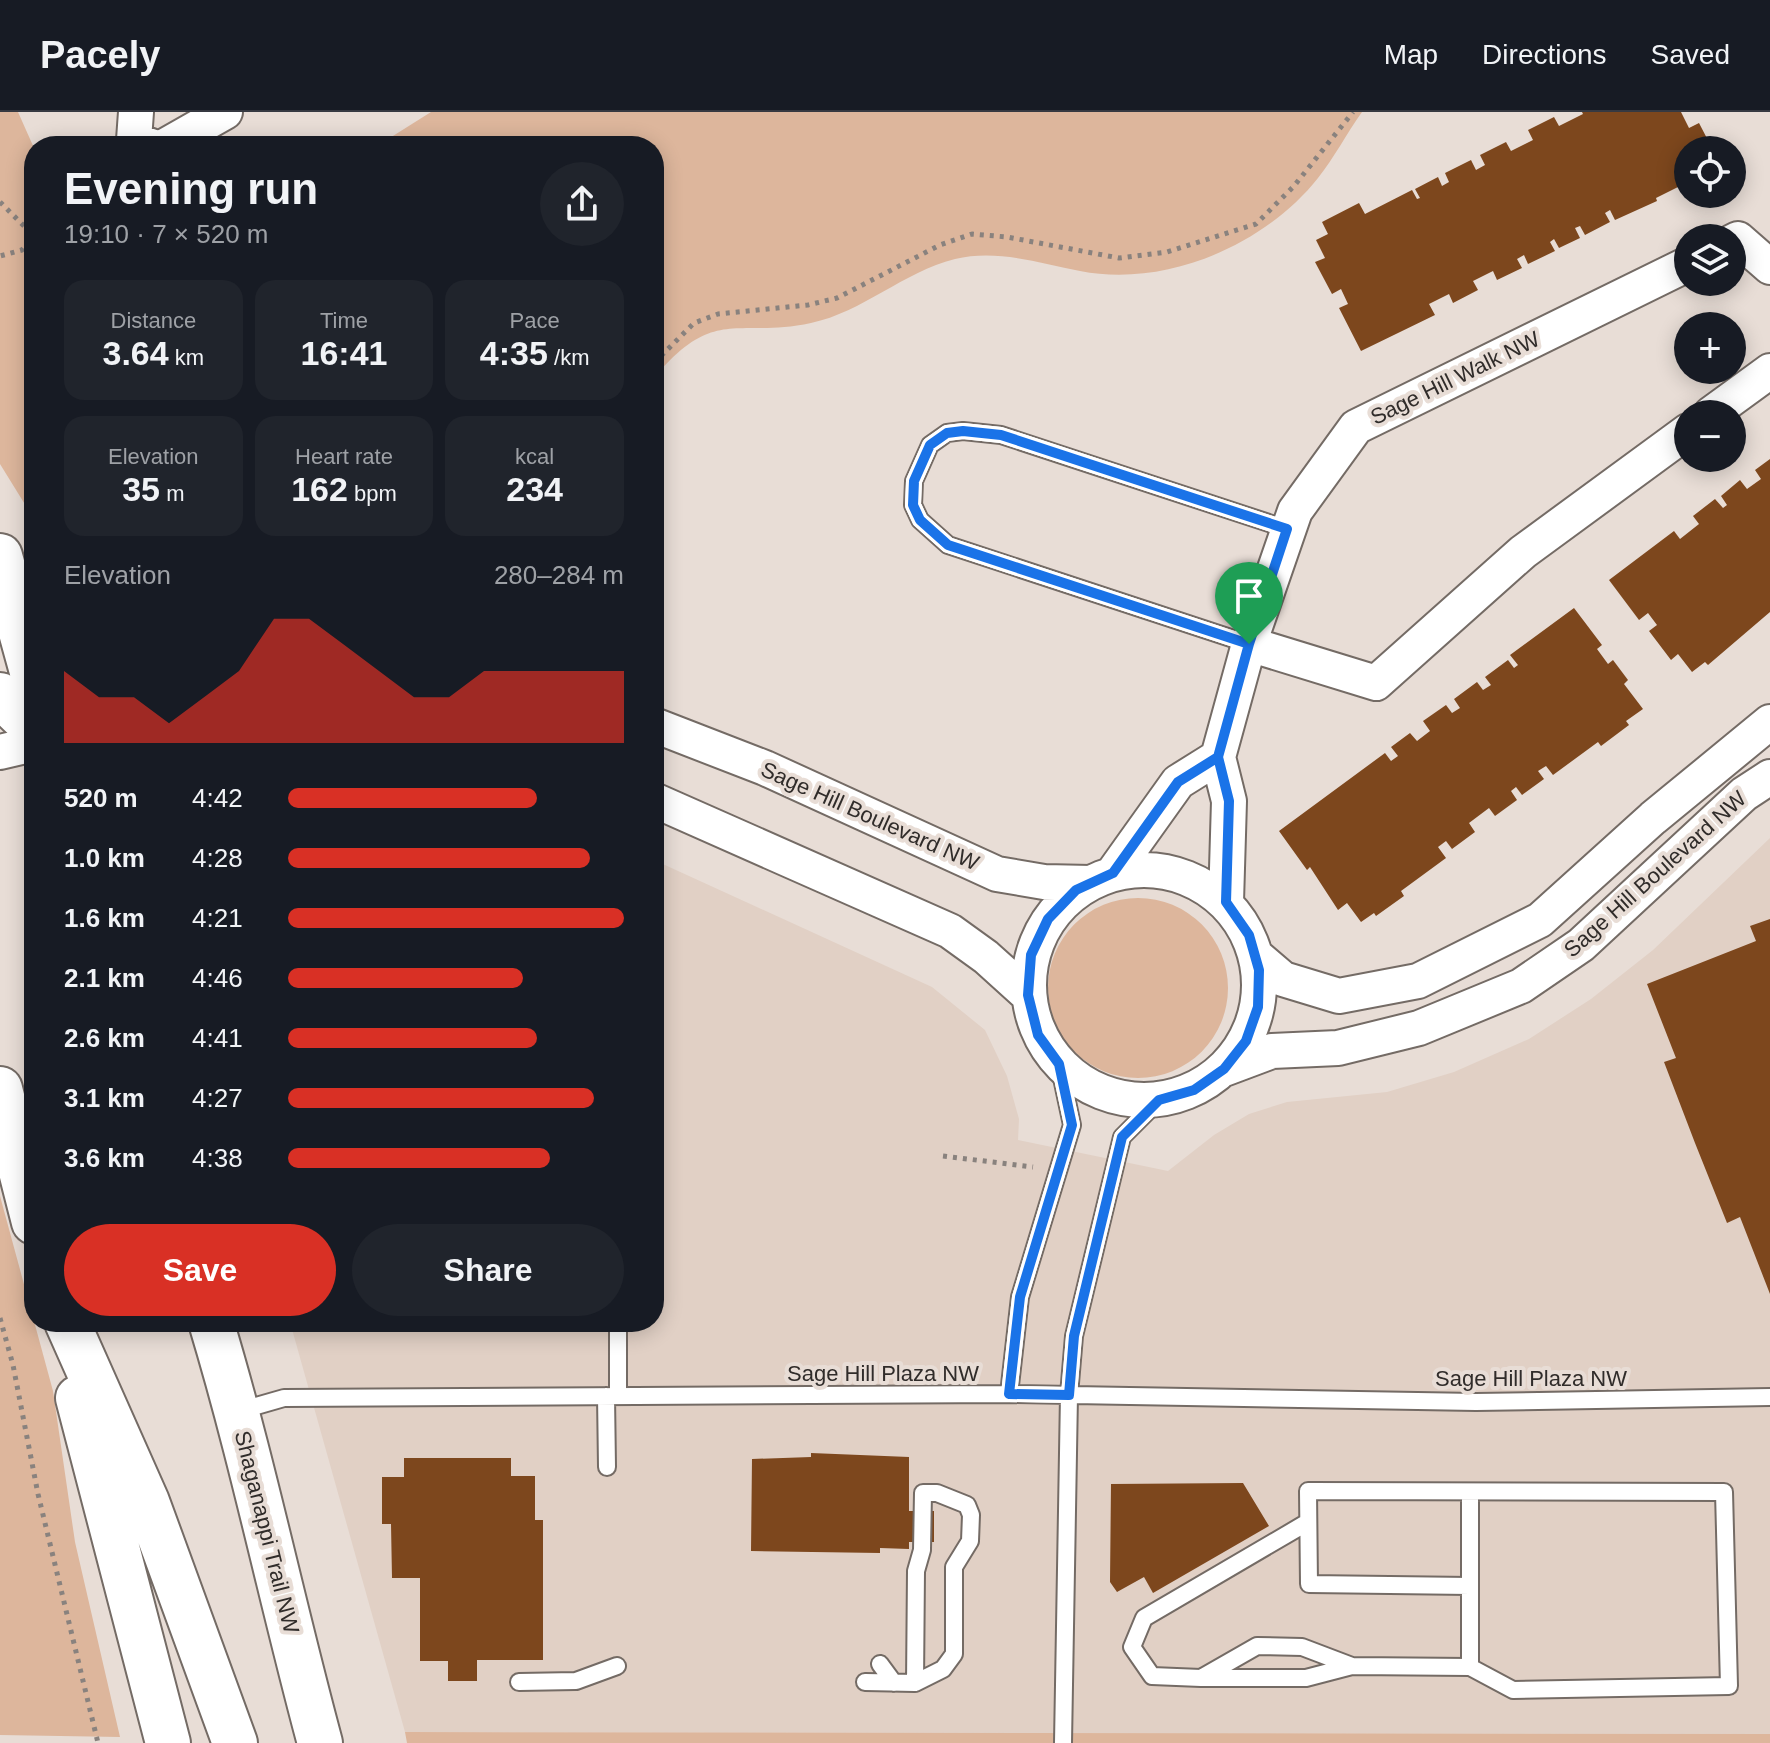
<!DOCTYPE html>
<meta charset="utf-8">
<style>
body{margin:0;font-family:Helvetica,sans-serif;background:#20242c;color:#f1f3f6;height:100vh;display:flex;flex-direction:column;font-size:30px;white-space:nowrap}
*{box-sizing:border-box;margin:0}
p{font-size:26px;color:#9ea1a6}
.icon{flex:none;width:44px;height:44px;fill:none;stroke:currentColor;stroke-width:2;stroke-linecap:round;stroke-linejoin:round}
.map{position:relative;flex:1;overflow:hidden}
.details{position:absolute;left:24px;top:24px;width:640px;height:1196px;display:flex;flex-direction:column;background:#171b24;border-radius:32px;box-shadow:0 4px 20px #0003}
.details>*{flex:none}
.fabs{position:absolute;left:1674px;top:24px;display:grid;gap:16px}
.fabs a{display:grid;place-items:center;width:72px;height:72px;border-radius:50%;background:#171b24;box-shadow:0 4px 20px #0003;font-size:40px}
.pin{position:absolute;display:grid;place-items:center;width:68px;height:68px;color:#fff;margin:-82px -34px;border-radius:50% 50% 50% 0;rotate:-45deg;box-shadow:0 0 8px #0007}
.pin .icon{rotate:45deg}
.round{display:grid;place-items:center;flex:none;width:84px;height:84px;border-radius:42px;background:#20242c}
.summary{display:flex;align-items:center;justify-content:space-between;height:136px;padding:0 40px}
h1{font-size:44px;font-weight:700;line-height:60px}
.metrics{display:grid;grid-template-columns:repeat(3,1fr);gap:12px;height:136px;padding:8px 40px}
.metrics div{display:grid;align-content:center;border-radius:20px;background:#20242c;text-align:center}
.metrics b{font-size:34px;font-weight:700}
.metrics small{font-size:22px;font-weight:400}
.metrics p{font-size:22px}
.chart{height:224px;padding:16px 40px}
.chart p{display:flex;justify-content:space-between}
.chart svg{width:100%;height:144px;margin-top:8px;fill:#d93025;opacity:.7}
.cta{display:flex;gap:16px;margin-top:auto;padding:16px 40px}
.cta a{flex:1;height:92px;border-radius:48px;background:#d93025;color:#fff;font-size:32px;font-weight:700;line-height:92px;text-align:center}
.cta a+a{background:#20242c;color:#f1f3f6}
ul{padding:0 40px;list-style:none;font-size:26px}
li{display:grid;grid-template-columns:128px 96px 1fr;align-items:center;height:60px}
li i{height:20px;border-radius:10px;background:#d93025}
header{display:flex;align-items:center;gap:48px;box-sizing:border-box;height:112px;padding:0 40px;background:#171b24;border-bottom:2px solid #363941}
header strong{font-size:38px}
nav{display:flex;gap:44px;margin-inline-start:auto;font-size:28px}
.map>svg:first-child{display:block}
.built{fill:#e1d0c5}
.green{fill:#ddb69c}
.building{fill:#7d471d}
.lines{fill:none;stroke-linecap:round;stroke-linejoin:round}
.lane-casing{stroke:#746b65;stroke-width:20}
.street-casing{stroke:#746b65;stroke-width:38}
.secondary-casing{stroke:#746b65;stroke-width:48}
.path{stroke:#89827e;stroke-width:5;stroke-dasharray:4 6;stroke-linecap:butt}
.lane{stroke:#fff;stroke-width:16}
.street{stroke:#fff;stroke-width:34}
.secondary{stroke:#fff;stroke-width:44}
.route-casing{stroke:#fff;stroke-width:16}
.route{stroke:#1a73e8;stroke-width:10}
.labels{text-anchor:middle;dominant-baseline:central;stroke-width:8;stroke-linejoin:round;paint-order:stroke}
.street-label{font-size:22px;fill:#302c2a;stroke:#e8ddd6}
</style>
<header>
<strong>Pacely</strong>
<nav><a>Map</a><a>Directions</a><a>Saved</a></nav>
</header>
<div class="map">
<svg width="1770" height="1631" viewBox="0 0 1770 1631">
<rect width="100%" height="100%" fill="#e8ddd6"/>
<path class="built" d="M1770 726V1622L405 1620 290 1210H654V748L932 875 985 918 1007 964 1019 1007 1018 1028 1168 1059 1214 1023 1249 1002 1287 990 1387 980 1454 960 1529 927 1591 887 1653 838Z"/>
<path class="green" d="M0 0H18L34 36V407L0 352Z
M431 0H1362C1347 21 1334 46 1318 66 1265 133 1166 176 1080 159 1039 151 997 137 955 147 903 160 863 200 811 211 736 227 715 193 654 266V34H377Z
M1048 876a90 90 0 1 1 180 0a90 90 0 1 1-180 0Z
M0 1084 53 1279 75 1430 120 1625 0 1623Z
M405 1620 1770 1622V1631H407Z"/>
<path class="building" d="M1582 0H1681L1689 16 1699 11 1713 38H1688V70L1656 86 1657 89 1615 108 1610 98 1605 101 1610 110 1585 123 1580 114 1575 116 1580 126 1559 136 1554 127 1550 130 1555 139 1528 152 1524 143 1517 147 1522 156 1497 168 1493 159 1473 169 1478 178 1453 191 1449 182 1429 192 1435 203 1361 239 1339 196 1348 192 1341 177 1332 182 1315 150 1325 146 1316 128 1328 122 1322 110 1359 91 1365 102 1412 78 1417 87 1420 86 1415 77 1438 65 1442 74 1449 70 1445 61 1471 48 1476 58 1485 53 1480 43 1506 30 1511 39 1533 28 1528 18 1554 5 1559 14 1583 2Z
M1770 347V500L1708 553 1705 550 1692 560 1678 542 1671 548 1649 519 1657 513 1648 501 1639 508 1609 468 1674 419 1680 427 1699 412 1693 404 1715 387 1723 396 1727 393 1721 384 1740 368 1747 377 1761 367 1755 358Z
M1574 496 1602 533 1597 537 1608 552 1613 548 1628 568 1624 572 1643 597 1626 609 1629 613 1601 634 1598 630 1553 663 1546 654 1538 659 1544 667 1522 683 1516 675 1511 679 1517 688 1495 704 1489 696 1469 711 1475 720 1452 737 1446 729 1438 735 1446 746 1401 779 1404 784 1376 804 1374 801 1361 810 1347 791 1338 798 1310 755 1307 758 1279 719 1385 641 1391 649 1398 644 1391 635 1410 621 1417 629 1430 619 1423 609 1446 593 1452 601 1460 596 1454 587 1477 570 1483 578 1491 573 1485 565 1508 548 1514 556 1518 553 1510 543Z
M1770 807V1182L1740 1105 1727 1111 1695 1031 1664 950 1676 946 1647 872 1756 829 1750 814Z
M811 1341 909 1345V1399H934V1430H909V1437L880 1436V1441L751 1439 752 1347 811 1345Z
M404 1346H511V1364H535V1408H543V1548H477V1569H448V1549H420V1466H392L391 1412H382V1365H404Z
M1243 1371 1269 1414 1153 1481 1144 1465 1117 1480 1110 1470 1111 1372Z"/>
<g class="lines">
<defs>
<path id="lane" d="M1249 532 948 433 920 408 913 393 914 369 930 333 947 321 963 319 1001 323 1287 417
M618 1210V1284
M1009 1282 1020 1185 1072 1013 1059 952
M606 1284 607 1355
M239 1299 284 1286 1009 1282 1476 1290 1770 1285
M923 1381H937L967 1393 971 1403 970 1429 954 1455V1542L943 1557 915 1571 916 1459 922 1438Z
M1308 1410 1144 1506 1132 1535 1152 1564 1201 1566 1257 1534 1302 1535 1352 1554 1470 1555 1513 1578 1729 1574 1724 1380 1308 1379 1309 1472 1470 1474
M880 1552 894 1571
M1470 1555V1381
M1203 1566H1306L1352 1554
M519 1570 576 1569 617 1554
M865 1570 915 1571
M1063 1631 1069 1283 1074 1224 1122 1025 1159 988"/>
<path id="street" d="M136 0 134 28 151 34
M165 34 225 0
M1732 130 1738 127 1770 155
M1711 302 1770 259
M1249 532 1376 571 1523 440 1688 319
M654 613 765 656 997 762 1044 770 1091 771
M0 640 34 632
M654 688 950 819 986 845 1028 883
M1029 873a115 115 0 1 1 230 0a115 115 0 1 1-230 0Z
M1113 761 1178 670 1218 645
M1226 790 1229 689 1218 645 1249 532 1295 399 1356 315 1688 152
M1255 843 1283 867 1339 884 1418 869 1540 808 1653 706 1770 610
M1224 957 1272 939 1338 936 1419 916 1521 874 1581 833 1744 682 1770 665"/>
<path id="secondary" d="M0 444 34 567
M0 583 34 616
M0 977 34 1110
M67 1210 147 1390 235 1631
M211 1210C253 1349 282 1491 320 1631
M78 1286 168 1631"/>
</defs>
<use href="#lane" class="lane-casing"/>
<use href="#street" class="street-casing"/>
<use href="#secondary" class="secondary-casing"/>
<path class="path" d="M0 90 29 119 28 130 22 138 0 144
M654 251 694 211 718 202 808 193 837 186 940 133 972 122 1007 125 1119 146 1167 140 1256 112 1294 74 1353 0
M943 1044 1033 1055
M0 1206 13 1253 38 1382 98 1631"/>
<use href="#lane" class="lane"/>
<use href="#street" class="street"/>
<use href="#secondary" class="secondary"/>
</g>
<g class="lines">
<defs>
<path id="route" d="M1249 532 948 433 920 408 913 393 914 369 930 333 947 321 963 319 1001 323 1287 417 1249 532 1218 645 1178 670 1113 761 1076 778 1048 807 1031 843 1028 883 1038 923 1059 952 1072 1013 1020 1185 1009 1282 1069 1283 1074 1224 1122 1025 1159 988 1194 978 1224 957 1246 929 1258 895 1259 858 1249 823 1226 790 1229 689 1218 645 1249 532"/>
</defs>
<use href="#route" class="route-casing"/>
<use href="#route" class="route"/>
</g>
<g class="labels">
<g class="street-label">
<text transform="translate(1455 266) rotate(-26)">Sage Hill Walk NW</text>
<text transform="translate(870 704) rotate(24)">Sage Hill Boulevard NW</text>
<text transform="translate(1655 762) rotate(-42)">Sage Hill Boulevard NW</text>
<text x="883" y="1261">Sage Hill Plaza NW</text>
<text x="1531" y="1266">Sage Hill Plaza NW</text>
<text transform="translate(267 1420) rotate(76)">Shaganappi Trail NW</text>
</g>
</g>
</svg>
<div class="fabs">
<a><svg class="icon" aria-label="locate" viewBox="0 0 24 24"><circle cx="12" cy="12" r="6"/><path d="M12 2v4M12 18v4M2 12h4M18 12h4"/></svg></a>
<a><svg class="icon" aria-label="layers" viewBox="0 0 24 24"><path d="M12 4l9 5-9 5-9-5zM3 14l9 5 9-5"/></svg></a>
<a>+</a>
<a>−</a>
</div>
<div class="pin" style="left:1249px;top:532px;background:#1e9e55"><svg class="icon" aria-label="arrive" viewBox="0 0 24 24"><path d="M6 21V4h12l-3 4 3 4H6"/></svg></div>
<section class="details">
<div class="summary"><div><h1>Evening run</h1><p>19:10 · 7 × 520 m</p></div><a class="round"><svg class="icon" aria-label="share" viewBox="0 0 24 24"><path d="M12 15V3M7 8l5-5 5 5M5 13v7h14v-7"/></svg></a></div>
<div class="metrics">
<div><p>Distance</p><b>3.64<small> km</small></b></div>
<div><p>Time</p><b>16:41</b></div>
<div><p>Pace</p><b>4:35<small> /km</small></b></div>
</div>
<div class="metrics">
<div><p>Elevation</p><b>35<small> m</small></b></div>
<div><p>Heart rate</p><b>162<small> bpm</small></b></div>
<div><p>kcal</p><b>234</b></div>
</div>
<div class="chart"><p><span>Elevation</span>280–284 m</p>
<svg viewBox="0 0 160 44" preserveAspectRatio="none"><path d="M0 44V22L10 30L20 30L30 38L40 30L50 22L60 6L70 6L80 14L90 22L100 30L110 30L120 22L130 22L140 22L150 22L160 22V44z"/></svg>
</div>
<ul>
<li><b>520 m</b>4:42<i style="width:74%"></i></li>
<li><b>1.0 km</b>4:28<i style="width:90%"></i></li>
<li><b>1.6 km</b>4:21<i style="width:100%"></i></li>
<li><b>2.1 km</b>4:46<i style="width:70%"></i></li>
<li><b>2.6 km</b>4:41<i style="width:74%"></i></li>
<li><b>3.1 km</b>4:27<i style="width:91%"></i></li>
<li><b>3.6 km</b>4:38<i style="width:78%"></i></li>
</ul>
<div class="cta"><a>Save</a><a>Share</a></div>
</section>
</div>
